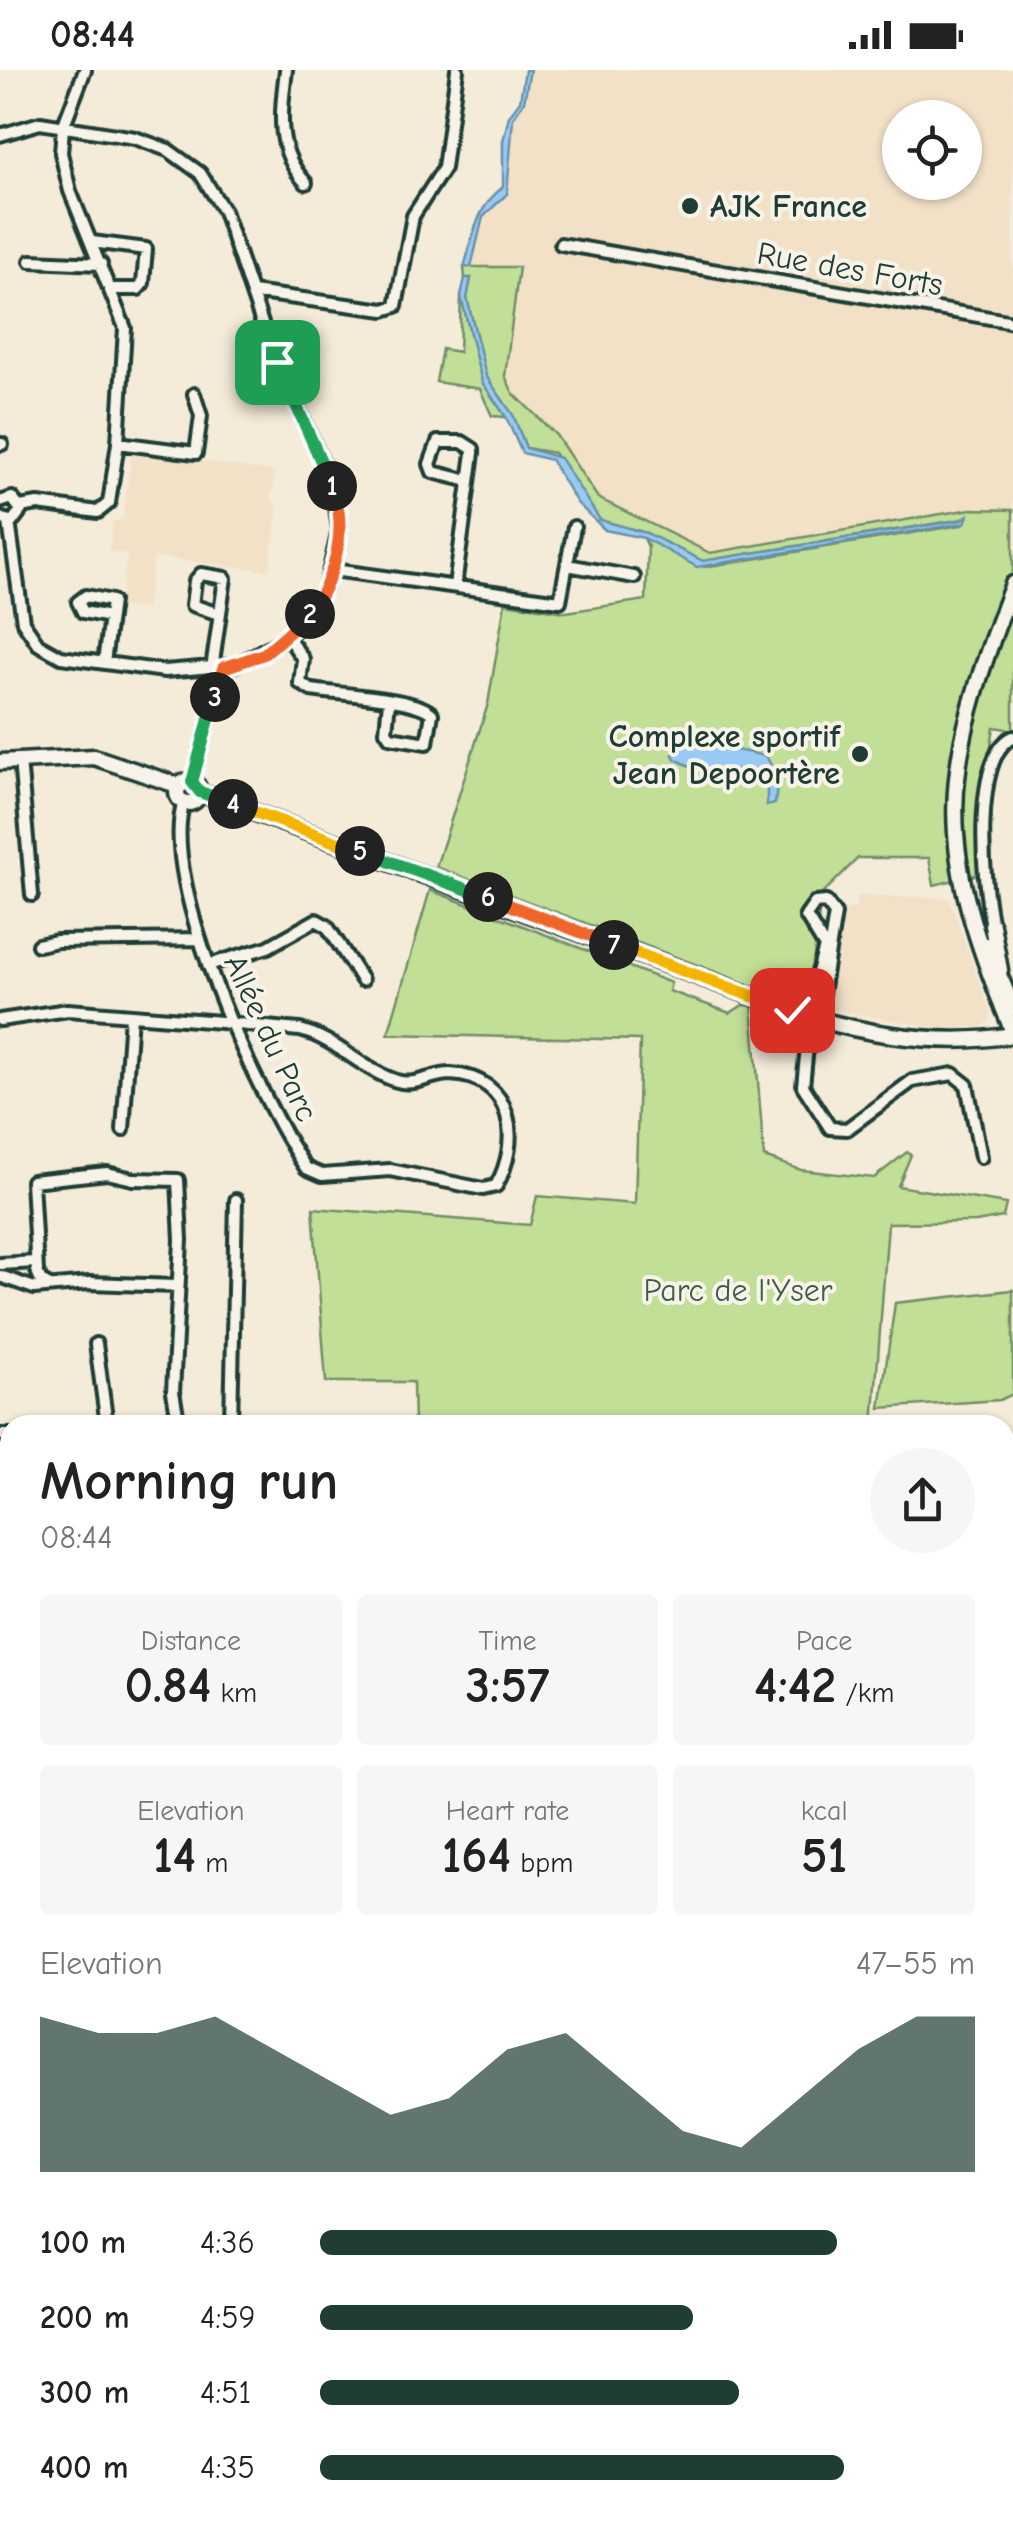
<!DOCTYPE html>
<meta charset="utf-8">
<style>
body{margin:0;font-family:"Comic Neue",sans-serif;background:#f6f6f6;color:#222;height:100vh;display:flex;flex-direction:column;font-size:38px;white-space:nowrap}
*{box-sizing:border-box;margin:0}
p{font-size:32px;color:#767676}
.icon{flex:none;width:55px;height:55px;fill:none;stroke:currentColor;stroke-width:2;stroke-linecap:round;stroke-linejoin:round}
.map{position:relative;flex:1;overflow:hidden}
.sheet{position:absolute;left:0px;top:1345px;width:1015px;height:1112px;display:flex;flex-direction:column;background:#fff;border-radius:30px 30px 0 0;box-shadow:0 2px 8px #0004}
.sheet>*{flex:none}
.controls{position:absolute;left:882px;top:30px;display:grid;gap:20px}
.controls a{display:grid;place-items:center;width:100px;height:100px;border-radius:50%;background:#fff;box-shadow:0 2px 8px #0004;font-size:50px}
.pin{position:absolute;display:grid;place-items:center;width:85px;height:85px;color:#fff;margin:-42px;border-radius:20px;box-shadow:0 5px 15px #0006}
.km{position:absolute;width:50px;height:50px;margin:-25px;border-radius:50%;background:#222;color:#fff;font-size:28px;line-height:50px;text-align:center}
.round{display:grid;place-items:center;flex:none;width:105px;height:105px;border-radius:52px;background:#f6f6f6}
.overview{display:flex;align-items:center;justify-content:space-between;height:170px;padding:0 40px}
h1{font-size:55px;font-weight:700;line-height:75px}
.figures{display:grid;grid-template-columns:repeat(3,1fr);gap:15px;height:170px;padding:10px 40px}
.figures div{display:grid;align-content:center;border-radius:10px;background:#f6f6f6;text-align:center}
.figures b{font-size:50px;font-weight:700}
.figures small{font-size:28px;font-weight:400}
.figures p{font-size:28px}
.chart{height:280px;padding:20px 40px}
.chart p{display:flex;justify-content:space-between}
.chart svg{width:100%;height:180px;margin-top:10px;fill:#1f3d34;opacity:.7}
ul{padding:0 40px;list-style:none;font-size:32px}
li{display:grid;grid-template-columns:160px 120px 1fr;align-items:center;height:75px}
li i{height:25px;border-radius:12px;background:#1f3d34}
.status{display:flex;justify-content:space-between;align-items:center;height:70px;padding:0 50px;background:#fff;direction:ltr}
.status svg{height:28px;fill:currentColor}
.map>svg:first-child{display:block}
.built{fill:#f2e1c7;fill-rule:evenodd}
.green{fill:#c2df97;stroke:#708e66;stroke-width:2.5}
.water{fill:#98caf5;stroke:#6892a8;stroke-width:2.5}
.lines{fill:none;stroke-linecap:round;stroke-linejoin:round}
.minor-casing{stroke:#1f3d34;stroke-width:18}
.tertiary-casing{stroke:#1f3d34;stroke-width:21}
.secondary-casing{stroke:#1f3d34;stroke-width:22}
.primary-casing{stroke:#1f3d34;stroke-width:25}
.minor{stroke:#f7f3e8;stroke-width:10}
.tertiary{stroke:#f7f3e8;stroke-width:14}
.secondary{stroke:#f7f3e8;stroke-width:15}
.primary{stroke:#fbddab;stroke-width:18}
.split-1-casing{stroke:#fff;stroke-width:20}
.split-2-casing{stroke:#fff;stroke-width:20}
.split-3-casing{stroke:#fff;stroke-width:20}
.split-4-casing{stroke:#fff;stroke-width:20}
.split-5-casing{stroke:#fff;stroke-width:20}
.split-6-casing{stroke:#fff;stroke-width:20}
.split-7-casing{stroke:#fff;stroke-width:20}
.split-8-casing{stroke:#fff;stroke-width:20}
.split-9-casing{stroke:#fff;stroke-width:20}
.split-1{stroke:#22a559;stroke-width:12}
.split-2{stroke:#f0652b;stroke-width:12}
.split-3{stroke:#f0652b;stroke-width:12}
.split-4{stroke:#22a559;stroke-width:12}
.split-5{stroke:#f5b400;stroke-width:12}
.split-6{stroke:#22a559;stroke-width:12}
.split-7{stroke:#f0652b;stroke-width:12}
.split-8{stroke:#f5b400;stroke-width:12}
.split-9{stroke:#f5b400;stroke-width:12}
.poi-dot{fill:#1f3d34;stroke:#f7f3e8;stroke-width:4}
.labels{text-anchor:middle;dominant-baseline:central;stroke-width:8;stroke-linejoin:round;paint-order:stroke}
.poi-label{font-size:32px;font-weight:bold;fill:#1f3d34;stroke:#f7f3e8;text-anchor:start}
.street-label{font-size:32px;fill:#1f3d34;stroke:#f7f3e8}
.park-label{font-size:32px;fill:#405d48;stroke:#f7f3e8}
</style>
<div class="status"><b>08:44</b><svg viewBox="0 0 49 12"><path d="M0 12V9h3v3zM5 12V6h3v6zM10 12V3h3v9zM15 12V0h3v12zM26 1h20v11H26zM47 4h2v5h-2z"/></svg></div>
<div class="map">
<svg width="1013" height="2457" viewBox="0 0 1013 2457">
<rect width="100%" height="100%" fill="#f5ebd9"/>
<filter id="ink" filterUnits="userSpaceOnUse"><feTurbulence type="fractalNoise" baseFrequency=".01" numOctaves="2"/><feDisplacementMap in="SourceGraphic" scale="20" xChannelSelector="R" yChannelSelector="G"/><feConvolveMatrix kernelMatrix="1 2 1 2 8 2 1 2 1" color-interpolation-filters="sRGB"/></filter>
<g filter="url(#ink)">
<path class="built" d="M530 0H1013V440L971 439 710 483 598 428 556 365 513 323 505 306 519 210 471 197 483 147 509 110 513 48 522 37ZM900 48H965V112H900Z
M132 381 275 402 271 429 278 436 269 501 154 487 146 539 119 536 128 484 109 481 113 451 123 449Z
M857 826 949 828 990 941 989 952 981 957 944 959 827 939 824 932 846 840 856 838Z
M10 2436V2448H432V2457H0V2437Z"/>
<path class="green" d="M464 197H519L505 306 513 323 556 365 598 428 710 483 971 439 1013 440V660L994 657 981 736 979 804 934 815 929 788H858L821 825 810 924 793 931 436 797 488 634 505 533 566 542 646 530 648 477 644 468 704 497 962 455 963 449 703 491 646 463 600 450 554 383 526 378 513 345 486 306 467 228 471 208H465Z
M461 226 482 312 506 347 492 346 480 319 436 312 442 279 459 282Z
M430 820 671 913 669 921 730 943 743 935 752 936 764 1087 801 1100 874 1108 907 1082 911 1085 898 1116 1006 1134 1003 1147 976 1152 888 1153 873 1355H414L413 1312H326L313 1138 530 1155 537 1126 635 1134 640 970 388 964Z
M1013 1220V1324L1000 1330 880 1338 895 1233Z
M1013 1796V1943H1005V1797Z"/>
<path class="water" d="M525 0H530L524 32 513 48 507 124 483 147 471 197H464C474 165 475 139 503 117V71L509 46 520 31Z
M465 208H471L467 228 486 306 513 345 526 378 560 388 600 450 646 463 703 491 961 450 968 445 965 453 697 497 644 468 605 460 577 433 551 390 522 383 506 347 482 312 461 226Z
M697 672 766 686 778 708 775 734 767 736V709L761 700 696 699 675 689 673 684 683 673Z"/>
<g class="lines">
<defs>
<path id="minor" d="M286 0C281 42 275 80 306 113
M0 65 40 53 135 68 168 80 200 103 224 141 268 271 333 416 339 460 326 516 308 547 288 567 235 595 165 601 61 587 38 574 23 552 9 452
M92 172 146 179 143 213 138 219H112
M561 174 1013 252
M31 191 101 194
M252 222 384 240 396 236 413 146 444 98 457 0
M118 373 196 383 201 346 194 324
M0 374H2
M0 432 12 428 21 440 12 452 0 448
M20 437 38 434 98 442 109 433 118 373 125 258 70 121 61 83 63 57 85 0
M567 495 634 507
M333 500 560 531 574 457
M455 516 473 383V379L462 372H438L430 394 433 402 469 411
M288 567 303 589 300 613 311 620C335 624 419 628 432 644L427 673 390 667 386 661 389 631
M104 593 112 531 86 526 78 532 83 542 110 547
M212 599 225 508 201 504 195 511 192 535 219 544
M20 690 32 825
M192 712 223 598
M992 855C983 817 971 686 1013 667
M38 875 57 871 200 869
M208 895 268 877 316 850 327 856 362 910
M808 938 825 877 806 846 815 833 826 832 835 844 819 942
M0 950 68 940 221 952C247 955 274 958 300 960 336 969 362 1000 397 1011 415 1017 432 1004 450 1004 515 1007 521 1072 496 1116L483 1119 390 1100 322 1105 306 1098C260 1031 157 811 184 732
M809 957 803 1016 830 1058 847 1059 912 1011 953 1004 967 1015 981 1087
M123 1060 131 945
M0 1194 36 1192
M0 1206 34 1218 89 1213 176 1216
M50 1216 41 1211 37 1201 32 1111 107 1103 133 1109 178 1110 181 1170 173 1322 178 1350
M96 1274 107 1355
M231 1353 236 1130
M168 1355 178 1350 231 1355
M0 1365H10
M1005 1401 1013 1407
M0 1560 10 1559
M1005 1576H1013
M0 2425H10
M1005 2426 1013 2427
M468 2448 470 2457
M687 2457 688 2448
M780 2457V2448
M920 2457 921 2448"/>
<path id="tertiary" d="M1013 514C939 705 933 771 1013 962
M0 692 94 687 180 716
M177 722a11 11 0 1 1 22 0a11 11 0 1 1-22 0Z
M199 722 779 936 799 941 814 938 820 950
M992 855 1000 900
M986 875 1013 937
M783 942 808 956 820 950
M820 950C883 967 948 976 1013 965
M0 2208 10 2144"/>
<path id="secondary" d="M0 1909 10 2009
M0 2092 10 2082
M0 2117 10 2112"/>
<path id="primary" d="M1005 1694 1013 1693
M0 1712 10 1713"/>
</defs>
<use href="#minor" class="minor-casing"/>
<use href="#tertiary" class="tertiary-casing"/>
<use href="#secondary" class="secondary-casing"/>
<use href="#primary" class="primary-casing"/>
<use href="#minor" class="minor"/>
<use href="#tertiary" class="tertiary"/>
<use href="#secondary" class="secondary"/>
<use href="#primary" class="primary"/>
</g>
</g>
<g class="lines" filter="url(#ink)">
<defs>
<path id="split-1" d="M277 292 332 416"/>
<path id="split-2" d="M310 544C335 507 349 459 332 416"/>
<path id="split-3" d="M215 627 223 598 264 584 310 544"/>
<path id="split-4" d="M215 627 192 712 200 722 233 734"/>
<path id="split-5" d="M233 734 360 781"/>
<path id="split-6" d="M360 781 488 827"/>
<path id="split-7" d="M488 827 614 875"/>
<path id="split-8" d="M614 875 741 922"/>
<path id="split-9" d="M741 922 792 940"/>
</defs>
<use href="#split-1" class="split-1-casing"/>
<use href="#split-2" class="split-2-casing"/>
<use href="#split-3" class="split-3-casing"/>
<use href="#split-4" class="split-4-casing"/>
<use href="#split-5" class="split-5-casing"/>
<use href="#split-6" class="split-6-casing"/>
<use href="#split-7" class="split-7-casing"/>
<use href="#split-8" class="split-8-casing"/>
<use href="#split-9" class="split-9-casing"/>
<use href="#split-1" class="split-1"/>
<use href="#split-2" class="split-2"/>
<use href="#split-3" class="split-3"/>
<use href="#split-4" class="split-4"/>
<use href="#split-5" class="split-5"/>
<use href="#split-6" class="split-6"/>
<use href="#split-7" class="split-7"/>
<use href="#split-8" class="split-8"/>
<use href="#split-9" class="split-9"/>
</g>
<g class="poi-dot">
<circle cx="690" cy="136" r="10"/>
<circle cx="860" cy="684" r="10"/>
</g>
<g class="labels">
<g class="poi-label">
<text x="710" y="136">AJK France</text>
<text x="840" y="666" text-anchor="end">Complexe sportif<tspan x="840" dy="37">Jean Depoortère</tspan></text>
</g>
<g class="street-label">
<text transform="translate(850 199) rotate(10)">Rue des Forts</text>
<text transform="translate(271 968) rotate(65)">Allée du Parc</text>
</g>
<g class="park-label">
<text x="738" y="1220">Parc de l'Yser</text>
</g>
</g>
</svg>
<div class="controls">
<a><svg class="icon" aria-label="locate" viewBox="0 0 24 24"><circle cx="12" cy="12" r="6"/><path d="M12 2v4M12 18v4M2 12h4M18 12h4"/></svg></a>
</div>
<div class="pin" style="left:277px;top:292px;background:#1e9e55"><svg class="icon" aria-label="arrive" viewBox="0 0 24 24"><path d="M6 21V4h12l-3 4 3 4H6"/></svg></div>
<div class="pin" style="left:792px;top:940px;background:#d93025"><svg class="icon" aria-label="check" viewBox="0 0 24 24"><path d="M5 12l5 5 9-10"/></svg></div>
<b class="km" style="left:332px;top:416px">1</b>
<b class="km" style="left:310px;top:544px">2</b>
<b class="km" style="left:215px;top:627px">3</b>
<b class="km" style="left:233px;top:734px">4</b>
<b class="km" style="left:360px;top:781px">5</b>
<b class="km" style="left:488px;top:827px">6</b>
<b class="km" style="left:614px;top:875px">7</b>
<section class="sheet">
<div class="overview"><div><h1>Morning run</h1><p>08:44</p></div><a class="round"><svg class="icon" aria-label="share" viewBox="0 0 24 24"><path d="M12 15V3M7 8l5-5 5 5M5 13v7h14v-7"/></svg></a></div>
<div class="figures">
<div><p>Distance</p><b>0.84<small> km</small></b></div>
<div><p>Time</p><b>3:57</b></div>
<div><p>Pace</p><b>4:42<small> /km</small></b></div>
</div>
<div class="figures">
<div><p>Elevation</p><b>14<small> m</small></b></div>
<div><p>Heart rate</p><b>164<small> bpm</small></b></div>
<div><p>kcal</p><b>51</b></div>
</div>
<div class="chart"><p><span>Elevation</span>47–55 m</p>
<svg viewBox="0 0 160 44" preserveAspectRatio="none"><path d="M0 44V6L10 10L20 10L30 6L40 14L50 22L60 30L70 26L80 14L90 10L100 22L110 34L120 38L130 26L140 14L150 6L160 6V44z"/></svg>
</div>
<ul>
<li><b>100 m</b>4:36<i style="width:79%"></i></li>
<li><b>200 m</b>4:59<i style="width:57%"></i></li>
<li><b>300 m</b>4:51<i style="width:64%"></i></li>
<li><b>400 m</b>4:35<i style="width:80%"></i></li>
</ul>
</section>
</div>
